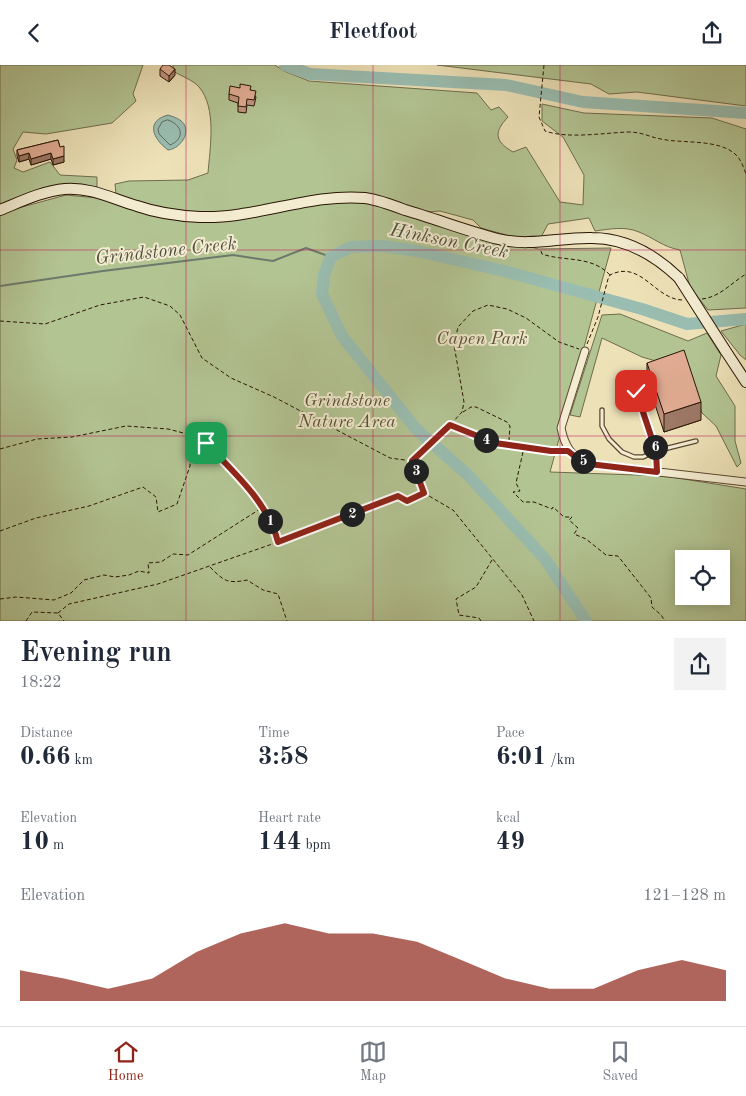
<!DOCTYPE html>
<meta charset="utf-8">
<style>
body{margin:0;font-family:"Old Standard TT",serif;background:#f2f2f3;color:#1f2937;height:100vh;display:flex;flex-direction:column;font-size:19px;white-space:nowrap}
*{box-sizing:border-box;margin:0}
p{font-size:16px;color:#747a83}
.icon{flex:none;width:28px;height:28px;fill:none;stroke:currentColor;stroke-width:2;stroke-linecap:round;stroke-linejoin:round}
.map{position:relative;height:556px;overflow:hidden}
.panel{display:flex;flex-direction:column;background:#fff;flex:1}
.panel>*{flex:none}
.fabs{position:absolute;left:675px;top:485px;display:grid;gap:10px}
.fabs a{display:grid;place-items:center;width:55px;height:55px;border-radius:0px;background:#fff;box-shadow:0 2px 12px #0003;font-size:25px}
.pin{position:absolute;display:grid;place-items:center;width:42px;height:42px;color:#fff;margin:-21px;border-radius:10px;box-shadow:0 2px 8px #0006}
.km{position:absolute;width:25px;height:25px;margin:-12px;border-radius:50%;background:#222;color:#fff;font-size:14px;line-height:25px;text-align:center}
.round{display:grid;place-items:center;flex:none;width:52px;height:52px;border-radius:0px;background:#f2f2f3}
.overview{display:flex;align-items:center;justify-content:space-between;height:85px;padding:0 20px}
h1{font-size:28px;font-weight:700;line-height:38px}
.metrics{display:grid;grid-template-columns:repeat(3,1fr);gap:8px;height:85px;padding:5px 20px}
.metrics div{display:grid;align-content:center}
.metrics b{font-size:25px;font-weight:700}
.metrics small{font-size:14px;font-weight:400}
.metrics p{font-size:14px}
.chart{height:140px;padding:10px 20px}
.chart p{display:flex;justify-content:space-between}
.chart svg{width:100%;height:90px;margin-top:5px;fill:#8f2418;opacity:.7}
header{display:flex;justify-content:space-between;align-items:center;height:65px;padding:0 20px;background:#fff;font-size:22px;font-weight:700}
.menu{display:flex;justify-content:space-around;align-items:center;height:70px;border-top:1px solid #e0e1e3;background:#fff;font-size:14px;color:#747a83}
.menu a{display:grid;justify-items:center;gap:2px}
.menu .active{color:#8f2418}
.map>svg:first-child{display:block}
.green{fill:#b3c493;stroke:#6e6c4c;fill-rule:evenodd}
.water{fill:#99bdb0;stroke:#6c7a6b}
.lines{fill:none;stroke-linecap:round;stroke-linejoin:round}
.shore{stroke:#61695a;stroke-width:1}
.stream{stroke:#6c7a6b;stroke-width:2}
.river{stroke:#99bdb0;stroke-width:12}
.lane-casing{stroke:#5a4831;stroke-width:5.5}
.street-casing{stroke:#5a4831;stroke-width:9}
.secondary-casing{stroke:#291504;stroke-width:12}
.path{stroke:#291504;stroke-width:1;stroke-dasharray:4 2.5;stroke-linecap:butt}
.lane{stroke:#f3ecd1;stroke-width:3}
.street{stroke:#f3ecd1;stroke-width:7}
.secondary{stroke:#f3ecd1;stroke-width:10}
.secondary-bridge-casing{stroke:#291504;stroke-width:12;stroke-linecap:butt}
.secondary-bridge{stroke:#f3ecd1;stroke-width:10}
.wall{fill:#c1937e;stroke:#291504}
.shaded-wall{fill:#9d7866;stroke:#291504}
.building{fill:#e0ab92;stroke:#291504}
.route-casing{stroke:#fff;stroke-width:10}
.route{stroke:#8f2418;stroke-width:6}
.grid{fill:none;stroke:#c2185b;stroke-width:1;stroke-opacity:0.55}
.labels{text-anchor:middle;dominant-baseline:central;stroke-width:4;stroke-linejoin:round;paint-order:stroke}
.park-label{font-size:18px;font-style:italic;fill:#595236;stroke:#f3ecd1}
.water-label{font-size:19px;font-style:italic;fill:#505040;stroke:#f3ecd1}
</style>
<header><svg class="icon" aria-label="back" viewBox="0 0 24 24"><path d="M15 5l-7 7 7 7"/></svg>Fleetfoot<svg class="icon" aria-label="share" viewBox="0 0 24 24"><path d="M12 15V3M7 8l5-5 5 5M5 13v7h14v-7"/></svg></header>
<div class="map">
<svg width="746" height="556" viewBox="0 0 746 556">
<rect width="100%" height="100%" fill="#ede1b8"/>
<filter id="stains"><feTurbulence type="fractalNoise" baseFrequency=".004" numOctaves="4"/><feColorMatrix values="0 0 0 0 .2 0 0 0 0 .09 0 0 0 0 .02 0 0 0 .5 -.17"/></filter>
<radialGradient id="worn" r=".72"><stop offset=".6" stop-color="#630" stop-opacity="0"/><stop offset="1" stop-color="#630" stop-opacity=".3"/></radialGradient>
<path class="green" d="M0 0H143L133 29 136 36 112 58 46 69 23 67 13 84 17 95 14 103 23 107 50 97 60 110 97 112V122L67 120 0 139Z
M173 0H275L284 6 309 16 477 28 491 45 499 42 508 52C494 67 494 76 513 87L526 82 560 137 583 140 584 110 563 72 542 56V39L584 48 712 53 746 64V243L708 245 690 222 680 185C663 182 654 173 639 167 625 161 610 164 595 166L589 153 548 159 540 174 524 175 481 163 473 155 440 146 429 147 369 130 279 144 371 134 538 184 611 183 550 407 665 411 746 424V556H0V148L66 130 109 134 191 148 121 134 116 129 115 119 129 116 188 115 208 108C210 83 217 43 199 22 193 15 181 11 173 6ZM684 494H721V531H684Z
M437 0H746V41L637 27 609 29 591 19Z
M620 249 688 276 707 268 721 290 716 311 735 341V376L741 398 737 402 716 361 702 348 687 305 642 292 602 273 580 352 570 350 602 250Z
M746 259V295L740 290 721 266Z"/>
<path class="water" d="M168 50C174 52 182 54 185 61 189 72 178 84 168 85 153 74 145 56 168 50Z"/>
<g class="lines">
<path class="shore" d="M168 55C183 60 185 74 170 80L159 69 158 64 162 57Z"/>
<path class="stream" d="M0 221 103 206 233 190 273 196 306 183 331 192"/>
<path class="river" d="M285 0 310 9 506 20 583 37 746 48
M586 556 545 494 468 410 416 364 342 271 322 229 324 210 331 192 351 182 382 181 417 186 504 206 642 244 687 259 746 254"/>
<defs>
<path id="lane" d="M636 326 656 386 657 407
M602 345V361L609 374 622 387 634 392H643L656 386 696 376
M509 379 551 386H568"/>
<path id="street" d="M585 286 561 363C565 382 571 391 589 399L746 417"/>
<path id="secondary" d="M0 145C20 137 42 126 65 124 91 122 113 134 137 141 157 148 180 151 200 152 256 154 310 128 365 133 379 135 392 140 405 145 436 154 467 166 498 174 531 182 560 172 592 173 626 173 655 190 679 213
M725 285 746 317"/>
</defs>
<use href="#lane" class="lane-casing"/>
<use href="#street" class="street-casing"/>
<use href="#secondary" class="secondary-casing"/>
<path class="path" d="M544 0 539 52 545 66C568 74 603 68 628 67 643 67 649 72 661 74 683 79 722 73 738 92 742 97 744 104 746 109
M541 186 542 189C565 197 591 190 610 210
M702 234C720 232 731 218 746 209
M0 256 45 259 100 240 144 232 170 241 180 250 202 293 231 313 274 332 390 393 412 396 441 370 462 347 464 337 454 280 458 262 473 246 488 240 507 244 526 253 559 277 579 284
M587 279 598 252 608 214 610 210C641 194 655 235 683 235
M463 347 471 342H476L507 357 510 361 509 375
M451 361C468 368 485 378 503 378
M0 384 37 374 72 372 126 361 168 364 195 371 206 377
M523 387 516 418 520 426 513 427 523 437H534L552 444 553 442 564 452H572L569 455 578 463 574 469 586 474 606 490 618 491 651 533 652 542 661 550 665 556
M413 397 424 428 453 445 522 530 534 556
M0 466 36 453 89 441 143 422 156 432 158 447 177 439 190 401 191 382 206 378C233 407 268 437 278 477
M210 502C224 516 227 519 247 515L263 525 278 529 287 556
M0 534 16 532 54 535 71 528 84 515 104 510 115 512 129 510 139 506 149 508 148 498 161 497 173 489 188 490 260 444
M58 548 69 539 158 519 278 477 398 431 407 436 424 428
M26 556 32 547 58 548 64 556
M481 556 479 553 459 550 456 534 476 522 492 495"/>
<use href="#lane" class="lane"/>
<use href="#street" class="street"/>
<use href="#secondary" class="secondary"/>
<defs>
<path id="secondary-bridge" d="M679 213 725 285"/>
</defs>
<use href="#secondary-bridge" class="secondary-bridge-casing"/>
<use href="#secondary-bridge" class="secondary-bridge"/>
</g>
<path class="wall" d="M160 4 175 10 169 17 160 11Z
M251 25 256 32 254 41 247 40 246 48 238 47V38L229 35V29Z
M58 75 64 97 53 100 51 94 31 100 29 94 19 97 17 91V85Z
M647 298 701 355 664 367 647 315Z"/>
<path class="shaded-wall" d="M175 4V10L169 17V11Z
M29 88V94L19 97V91Z
M51 88V94L31 100V94Z
M64 91V97L53 100V94Z
M701 337V355L664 367V349Z"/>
<path class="building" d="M163 0H169L175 4 169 11 160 4Z
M240 19 251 21 250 25 256 26 254 35 247 34 246 42 238 41 239 32 229 29 230 21 240 23Z
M58 75 60 82 64 81V91L53 94 51 88 31 94 29 88 19 91 17 85Z
M684 285 701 337 664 349 647 298Z"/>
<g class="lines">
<defs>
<path id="route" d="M206 378C233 407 268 437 278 477L398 431 407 436 424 428 412 396 450 360 495 378 551 386H568L578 394 589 399 657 407 656 386 636 326"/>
</defs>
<use href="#route" class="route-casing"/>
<use href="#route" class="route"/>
</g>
<path class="grid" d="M186 0V556M373 0V556M560 0V556M0 185H746M0 371H746"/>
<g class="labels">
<g class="park-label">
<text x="482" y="274">Capen Park</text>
<text x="347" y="336">Grindstone<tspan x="347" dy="21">Nature Area</tspan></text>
</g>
<g class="water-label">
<text transform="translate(449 177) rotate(11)">Hinkson Creek</text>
<text transform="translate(166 187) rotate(-6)">Grindstone Creek</text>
</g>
</g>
<rect width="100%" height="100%" filter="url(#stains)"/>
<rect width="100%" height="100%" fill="url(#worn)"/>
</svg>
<div class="fabs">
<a><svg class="icon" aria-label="locate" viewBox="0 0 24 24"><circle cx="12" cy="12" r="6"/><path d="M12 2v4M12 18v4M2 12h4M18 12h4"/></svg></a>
</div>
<div class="pin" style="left:206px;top:378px;background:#1e9e55"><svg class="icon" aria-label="arrive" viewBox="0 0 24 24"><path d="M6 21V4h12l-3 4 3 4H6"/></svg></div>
<div class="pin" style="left:636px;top:326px;background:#d93025"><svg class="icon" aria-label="check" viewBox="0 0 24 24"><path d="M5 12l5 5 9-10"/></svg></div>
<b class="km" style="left:270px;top:456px">1</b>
<b class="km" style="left:352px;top:449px">2</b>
<b class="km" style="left:416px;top:406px">3</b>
<b class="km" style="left:486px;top:375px">4</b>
<b class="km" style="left:583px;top:396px">5</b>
<b class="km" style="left:655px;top:382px">6</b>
</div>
<section class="panel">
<div class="overview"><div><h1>Evening run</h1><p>18:22</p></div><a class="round"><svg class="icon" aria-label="share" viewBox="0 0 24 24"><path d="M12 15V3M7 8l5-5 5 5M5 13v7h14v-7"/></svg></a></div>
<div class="metrics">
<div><p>Distance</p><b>0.66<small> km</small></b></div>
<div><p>Time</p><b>3:58</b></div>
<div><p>Pace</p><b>6:01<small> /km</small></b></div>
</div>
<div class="metrics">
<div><p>Elevation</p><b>10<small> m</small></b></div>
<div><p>Heart rate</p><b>144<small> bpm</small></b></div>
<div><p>kcal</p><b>49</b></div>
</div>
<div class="chart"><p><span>Elevation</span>121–128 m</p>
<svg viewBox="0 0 160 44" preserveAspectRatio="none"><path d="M0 44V29L10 33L20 38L30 33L40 20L50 11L60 6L70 11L80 11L90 15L100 24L110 33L120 38L130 38L140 29L150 24L160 29V44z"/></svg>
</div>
</section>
<nav class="menu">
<a class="active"><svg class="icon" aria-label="home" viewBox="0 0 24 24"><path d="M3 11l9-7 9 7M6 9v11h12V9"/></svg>Home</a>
<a><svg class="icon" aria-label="map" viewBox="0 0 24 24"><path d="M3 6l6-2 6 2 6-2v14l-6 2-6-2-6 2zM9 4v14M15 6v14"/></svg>Map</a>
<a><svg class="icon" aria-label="saved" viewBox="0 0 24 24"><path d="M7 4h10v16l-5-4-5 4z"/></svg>Saved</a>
</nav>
